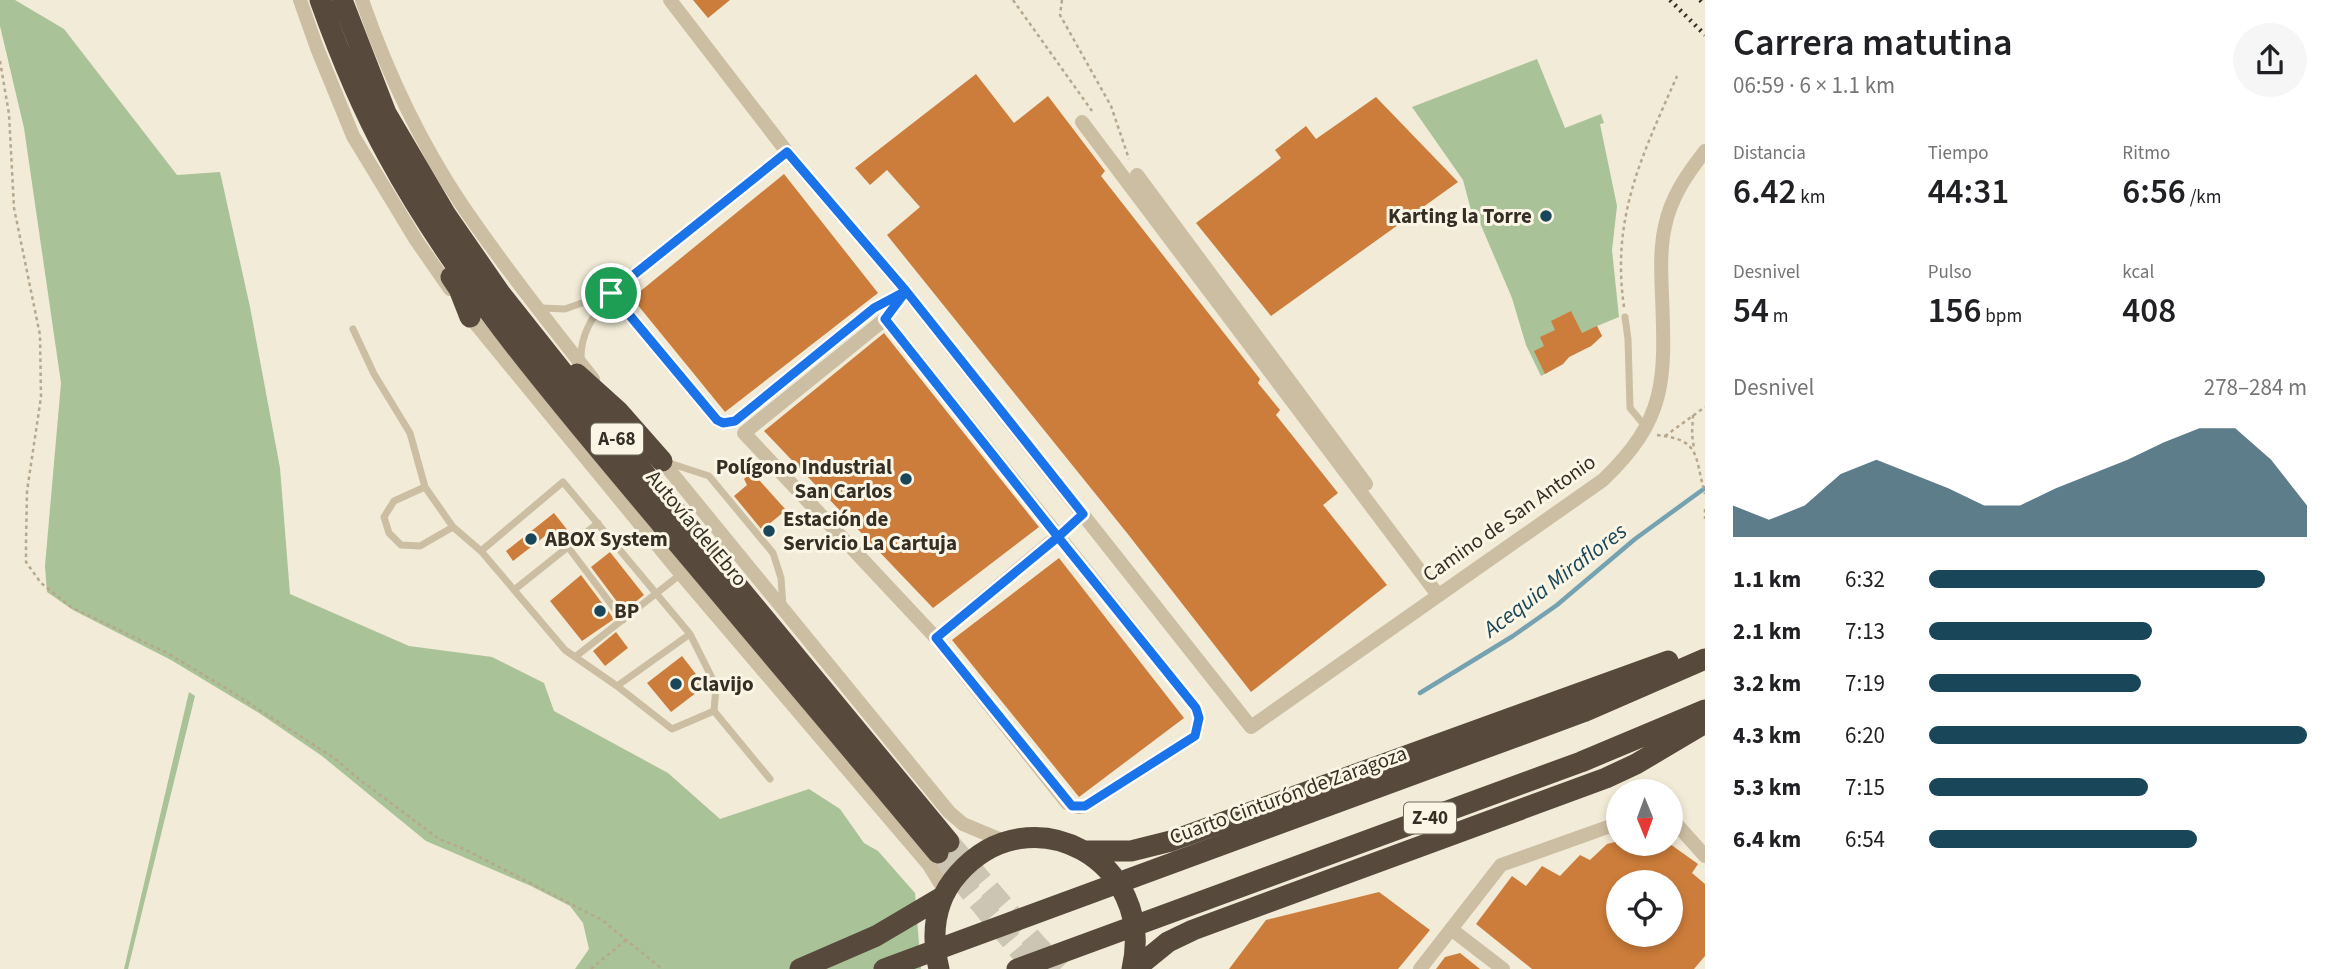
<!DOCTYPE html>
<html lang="es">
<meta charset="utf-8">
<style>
body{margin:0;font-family:"Source Sans 3",sans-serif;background:#f6f6f6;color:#202124;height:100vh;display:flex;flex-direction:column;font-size:26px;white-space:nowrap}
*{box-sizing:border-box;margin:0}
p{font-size:23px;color:#757577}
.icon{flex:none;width:38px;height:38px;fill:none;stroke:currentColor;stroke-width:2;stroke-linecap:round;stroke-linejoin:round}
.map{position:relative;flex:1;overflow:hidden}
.side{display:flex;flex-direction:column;background:#fff;width:630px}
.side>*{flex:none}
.needle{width:46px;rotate:179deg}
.fabs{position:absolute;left:1606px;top:779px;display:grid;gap:14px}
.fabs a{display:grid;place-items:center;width:77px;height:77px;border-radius:50%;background:#fff;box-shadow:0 4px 10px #0003;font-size:35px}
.pin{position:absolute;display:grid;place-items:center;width:60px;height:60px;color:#fff;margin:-30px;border:4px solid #fff;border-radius:50%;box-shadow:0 2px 7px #0007}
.round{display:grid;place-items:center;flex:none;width:74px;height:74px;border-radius:37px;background:#f6f6f6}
.summary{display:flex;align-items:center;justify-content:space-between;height:119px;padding:0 28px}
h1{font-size:38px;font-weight:600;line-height:52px}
.stats{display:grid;grid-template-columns:repeat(3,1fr);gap:10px;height:119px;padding:7px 28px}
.stats div{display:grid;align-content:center}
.stats b{font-size:35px;font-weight:600}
.stats small{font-size:19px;font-weight:400}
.stats p{font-size:19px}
.chart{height:196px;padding:14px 28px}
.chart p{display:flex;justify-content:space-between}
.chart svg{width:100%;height:126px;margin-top:7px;fill:#194759;opacity:.7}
ul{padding:0 28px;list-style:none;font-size:23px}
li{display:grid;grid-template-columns:112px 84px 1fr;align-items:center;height:52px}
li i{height:18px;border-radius:9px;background:#194759}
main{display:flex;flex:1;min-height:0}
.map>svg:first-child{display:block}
.green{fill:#aac297}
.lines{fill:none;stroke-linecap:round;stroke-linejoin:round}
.stream{stroke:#75a2b1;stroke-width:4.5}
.building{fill:#cd7d3b;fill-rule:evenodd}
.highway-tunnel{stroke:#ccc5b3;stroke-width:21;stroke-dasharray:21 10;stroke-linecap:butt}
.path{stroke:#b7a88d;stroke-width:2.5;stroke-dasharray:3.5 3.5;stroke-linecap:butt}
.lane{stroke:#cbbea3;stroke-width:7}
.street{stroke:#cbbea3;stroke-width:14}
.highway{stroke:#574a3c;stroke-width:21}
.rail{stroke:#352e25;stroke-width:4.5;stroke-dasharray:2 5;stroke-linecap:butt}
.route-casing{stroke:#fff;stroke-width:14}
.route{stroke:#1a73e8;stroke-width:9}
.poi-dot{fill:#194759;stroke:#faf5e4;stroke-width:2.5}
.labels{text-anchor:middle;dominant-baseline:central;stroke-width:6;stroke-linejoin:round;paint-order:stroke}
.shield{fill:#faf5e4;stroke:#706a5e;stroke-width:2}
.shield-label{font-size:19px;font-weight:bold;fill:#352e25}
.poi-label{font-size:21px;font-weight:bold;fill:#352e25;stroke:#faf5e4;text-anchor:start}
.street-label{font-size:21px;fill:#352e25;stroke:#faf5e4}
.water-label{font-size:23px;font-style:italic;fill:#194759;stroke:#faf5e4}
</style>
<main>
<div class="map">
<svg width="1705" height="969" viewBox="0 0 1705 969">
<rect width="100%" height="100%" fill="#f2ebd7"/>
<path class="green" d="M0 0H15L64 29 177 175 220 172 250 307 280 468 290 594 409 646 492 657 544 683 554 711 668 773 720 819 809 789 840 809 864 843 878 851 915 893 921 969H575L589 949 583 923 570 906 531 886 426 841 322 756 259 713 171 660 73 610 47 592 45 566 61 383 24 128 0 26Z
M1537 59 1565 128 1601 114 1604 123 1600 124 1617 206 1612 250 1619 317 1597 326 1602 336 1591 346 1569 357 1563 364 1541 376 1526 345 1512 298 1480 223 1471 210 1463 180 1412 107Z
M189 692 195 696 128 969H124Z"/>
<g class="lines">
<path class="stream" d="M1420 693 1513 636 1557 605 1635 539 1705 488"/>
</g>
<path class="building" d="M693 0H730L708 18Z
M976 74 1014 123 1048 96 1105 171 1101 176 1260 379 1258 383 1280 410 1276 415 1338 493 1323 505 1387 585 1251 692 1127 533 887 235 920 207 887 170 870 185 855 168Z
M1376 97 1458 182 1271 316 1196 223 1281 158 1275 150 1306 126 1316 139Z
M784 174 878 293 725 412 632 298Z
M1571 311 1582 333 1597 326 1602 336 1591 346 1569 357 1563 364 1545 374 1534 351 1544 346 1540 337 1555 330 1551 321Z
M884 333 1039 527 933 608 764 431Z
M752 472 786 510 762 530 734 496 747 485 744 479Z
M554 513 569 532 556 541 549 533 513 561 506 551Z
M610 552 644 595 624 611 591 567Z
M1059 558 1184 718 1079 797 952 640Z
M581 575 614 619 582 641 550 601Z
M616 632 628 648 605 666 593 651Z
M682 656 705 686 671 712 647 683Z
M1619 841V844H1670L1698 864 1692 873 1705 884V956L1694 969H1532L1476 924 1512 876 1526 886 1542 866 1560 876 1580 855 1590 860 1607 844ZM1619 882H1671V934H1619Z
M1379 892 1430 930 1398 969H1229L1266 920Z
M1460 953 1480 969H1436L1445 957Z"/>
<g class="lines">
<path class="highway-tunnel" d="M949 842 1037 945 1060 969
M938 853 1019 950 1038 969"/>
<path class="path" d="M1013 0 1092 111
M1062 0 1060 15 1111 106 1129 159
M0 61 9 114 14 208 40 335 41 397 27 491 26 542V562L41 583 71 607 167 653 224 687 334 758 359 779 439 839 464 849 602 920 662 969
M1624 307C1611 217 1642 156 1677 76
M1693 415 1692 434 1694 449
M1657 435C1702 440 1694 456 1705 494
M1665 436 1705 407
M1705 509V519
M591 969 626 940"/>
<path class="lane" d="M541 308 565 309 610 293
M1625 317 1628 339 1630 408 1645 426
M353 329 374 374 410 433 425 487 453 527 481 551
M581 360C580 332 595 314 611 293
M666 462 709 476 773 553 781 578 783 607
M425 487 394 501 384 517 389 533 401 545 420 546 453 527
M568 547 623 620
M514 590 598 523
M575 657 681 574
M617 686 690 634
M714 711 672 729 617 686 565 650 481 551 563 482 690 634 716 686 714 711 770 779"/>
<path class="street" d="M300 0 317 48 353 136 416 240 450 289
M362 0C387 72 420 142 462 205 503 265 548 322 593 379
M670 0 787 152 906 291 1251 727 1603 480C1668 418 1665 378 1662 295 1661 272 1660 248 1665 226 1671 197 1687 174 1705 151
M1082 122 1438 595
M787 152 611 293 717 420 723 423 735 421 874 308 906 291
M1137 175 1366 484
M466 312 681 574 929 865 945 891
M885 319 1196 708 1199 718 1195 736 1085 806 1078 807 1067 803 936 638 744 433Z
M662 461 949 812 963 824 1006 842
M936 638 1083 515
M1671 818 1705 856
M1451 929 1503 969
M1420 969 1501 865 1619 823"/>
<path class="highway" d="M320 0C339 53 361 107 388 156 460 289 567 411 664 527 755 635 847 744 938 853
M342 0 386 113 446 215 500 293 603 423 949 842
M451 277 459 289 470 317
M577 374 618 411 662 461
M1085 851H1131L1171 841 1668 661
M800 969 876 936 942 897
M884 969 1583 712 1705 659
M939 969C931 935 934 901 958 874 1031 791 1157 861 1132 969
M1017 969 1581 762 1705 710
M1135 969 1168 942 1193 930 1606 778 1636 764 1705 723"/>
<path class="rail" d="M1670 0 1705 35
M1700 0 1705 5"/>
</g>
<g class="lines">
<defs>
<path id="route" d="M611 293 717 420 723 423 735 421 874 308 906 291 885 319 1058 537 936 638 1072 806H1085L1195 736 1199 718 1196 708 1058 537 1083 514 906 291 787 152 611 293"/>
</defs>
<use href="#route" class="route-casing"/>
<use href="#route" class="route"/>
</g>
<g class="poi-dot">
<circle cx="1546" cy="216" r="7"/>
<circle cx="906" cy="479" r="7"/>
<circle cx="769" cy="531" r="7"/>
<circle cx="531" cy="539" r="7"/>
<circle cx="600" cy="611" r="7"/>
<circle cx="676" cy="684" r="7"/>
</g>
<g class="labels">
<g class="shield">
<rect x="591" y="423.5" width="52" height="31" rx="5"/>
<rect x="1404" y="802.5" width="52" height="31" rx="5"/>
</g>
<g class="shield-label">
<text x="617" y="439">A-68</text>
<text x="1430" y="818">Z-40</text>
</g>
<g class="poi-label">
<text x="1532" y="216" text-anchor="end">Karting la Torre</text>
<text x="892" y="467" text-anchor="end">Polígono Industrial<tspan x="892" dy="24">San Carlos</tspan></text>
<text x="783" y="519">Estación de<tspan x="783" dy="24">Servicio La Cartuja</tspan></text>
<text x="545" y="539">ABOX System</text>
<text x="614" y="611">BP</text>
<text x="690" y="684">Clavijo</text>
</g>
<g class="street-label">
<text transform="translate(1509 518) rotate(-35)">Camino de San Antonio</text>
<text transform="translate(697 528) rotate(50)">Autovía del Ebro</text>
<text transform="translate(1288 795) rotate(-20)">Cuarto Cinturón de Zaragoza</text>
</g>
<g class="water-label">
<text transform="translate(1555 580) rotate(-37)">Acequia Miraflores</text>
</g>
</g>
</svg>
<div class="fabs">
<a><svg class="needle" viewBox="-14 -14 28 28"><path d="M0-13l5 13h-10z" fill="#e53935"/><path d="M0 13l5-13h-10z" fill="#757577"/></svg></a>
<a><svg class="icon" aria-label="locate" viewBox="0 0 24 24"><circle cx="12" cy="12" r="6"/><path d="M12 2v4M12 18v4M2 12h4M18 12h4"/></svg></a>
</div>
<div class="pin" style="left:611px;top:293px;background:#1e9e55"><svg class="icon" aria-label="arrive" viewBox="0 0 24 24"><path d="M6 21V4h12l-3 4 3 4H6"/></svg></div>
</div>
<section class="side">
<div class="summary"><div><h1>Carrera matutina</h1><p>06:59 · 6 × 1.1 km</p></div><a class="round"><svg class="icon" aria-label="share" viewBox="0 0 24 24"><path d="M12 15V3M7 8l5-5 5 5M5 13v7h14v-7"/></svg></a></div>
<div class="stats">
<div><p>Distancia</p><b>6.42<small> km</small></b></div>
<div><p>Tiempo</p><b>44:31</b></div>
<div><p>Ritmo</p><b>6:56<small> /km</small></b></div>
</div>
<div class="stats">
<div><p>Desnivel</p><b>54<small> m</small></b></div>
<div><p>Pulso</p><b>156<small> bpm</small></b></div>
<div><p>kcal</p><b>408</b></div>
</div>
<div class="chart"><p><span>Desnivel</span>278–284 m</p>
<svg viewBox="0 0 160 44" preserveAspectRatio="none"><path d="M0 44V33L10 38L20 33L30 22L40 17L50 22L60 27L70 33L80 33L90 27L100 22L110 17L120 11L130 6L140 6L150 17L160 33V44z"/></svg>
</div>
<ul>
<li><b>1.1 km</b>6:32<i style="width:89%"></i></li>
<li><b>2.1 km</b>7:13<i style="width:59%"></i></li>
<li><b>3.2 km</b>7:19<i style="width:56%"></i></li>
<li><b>4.3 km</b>6:20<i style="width:100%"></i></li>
<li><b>5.3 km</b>7:15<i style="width:58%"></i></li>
<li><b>6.4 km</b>6:54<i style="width:71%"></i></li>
</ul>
</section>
</main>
